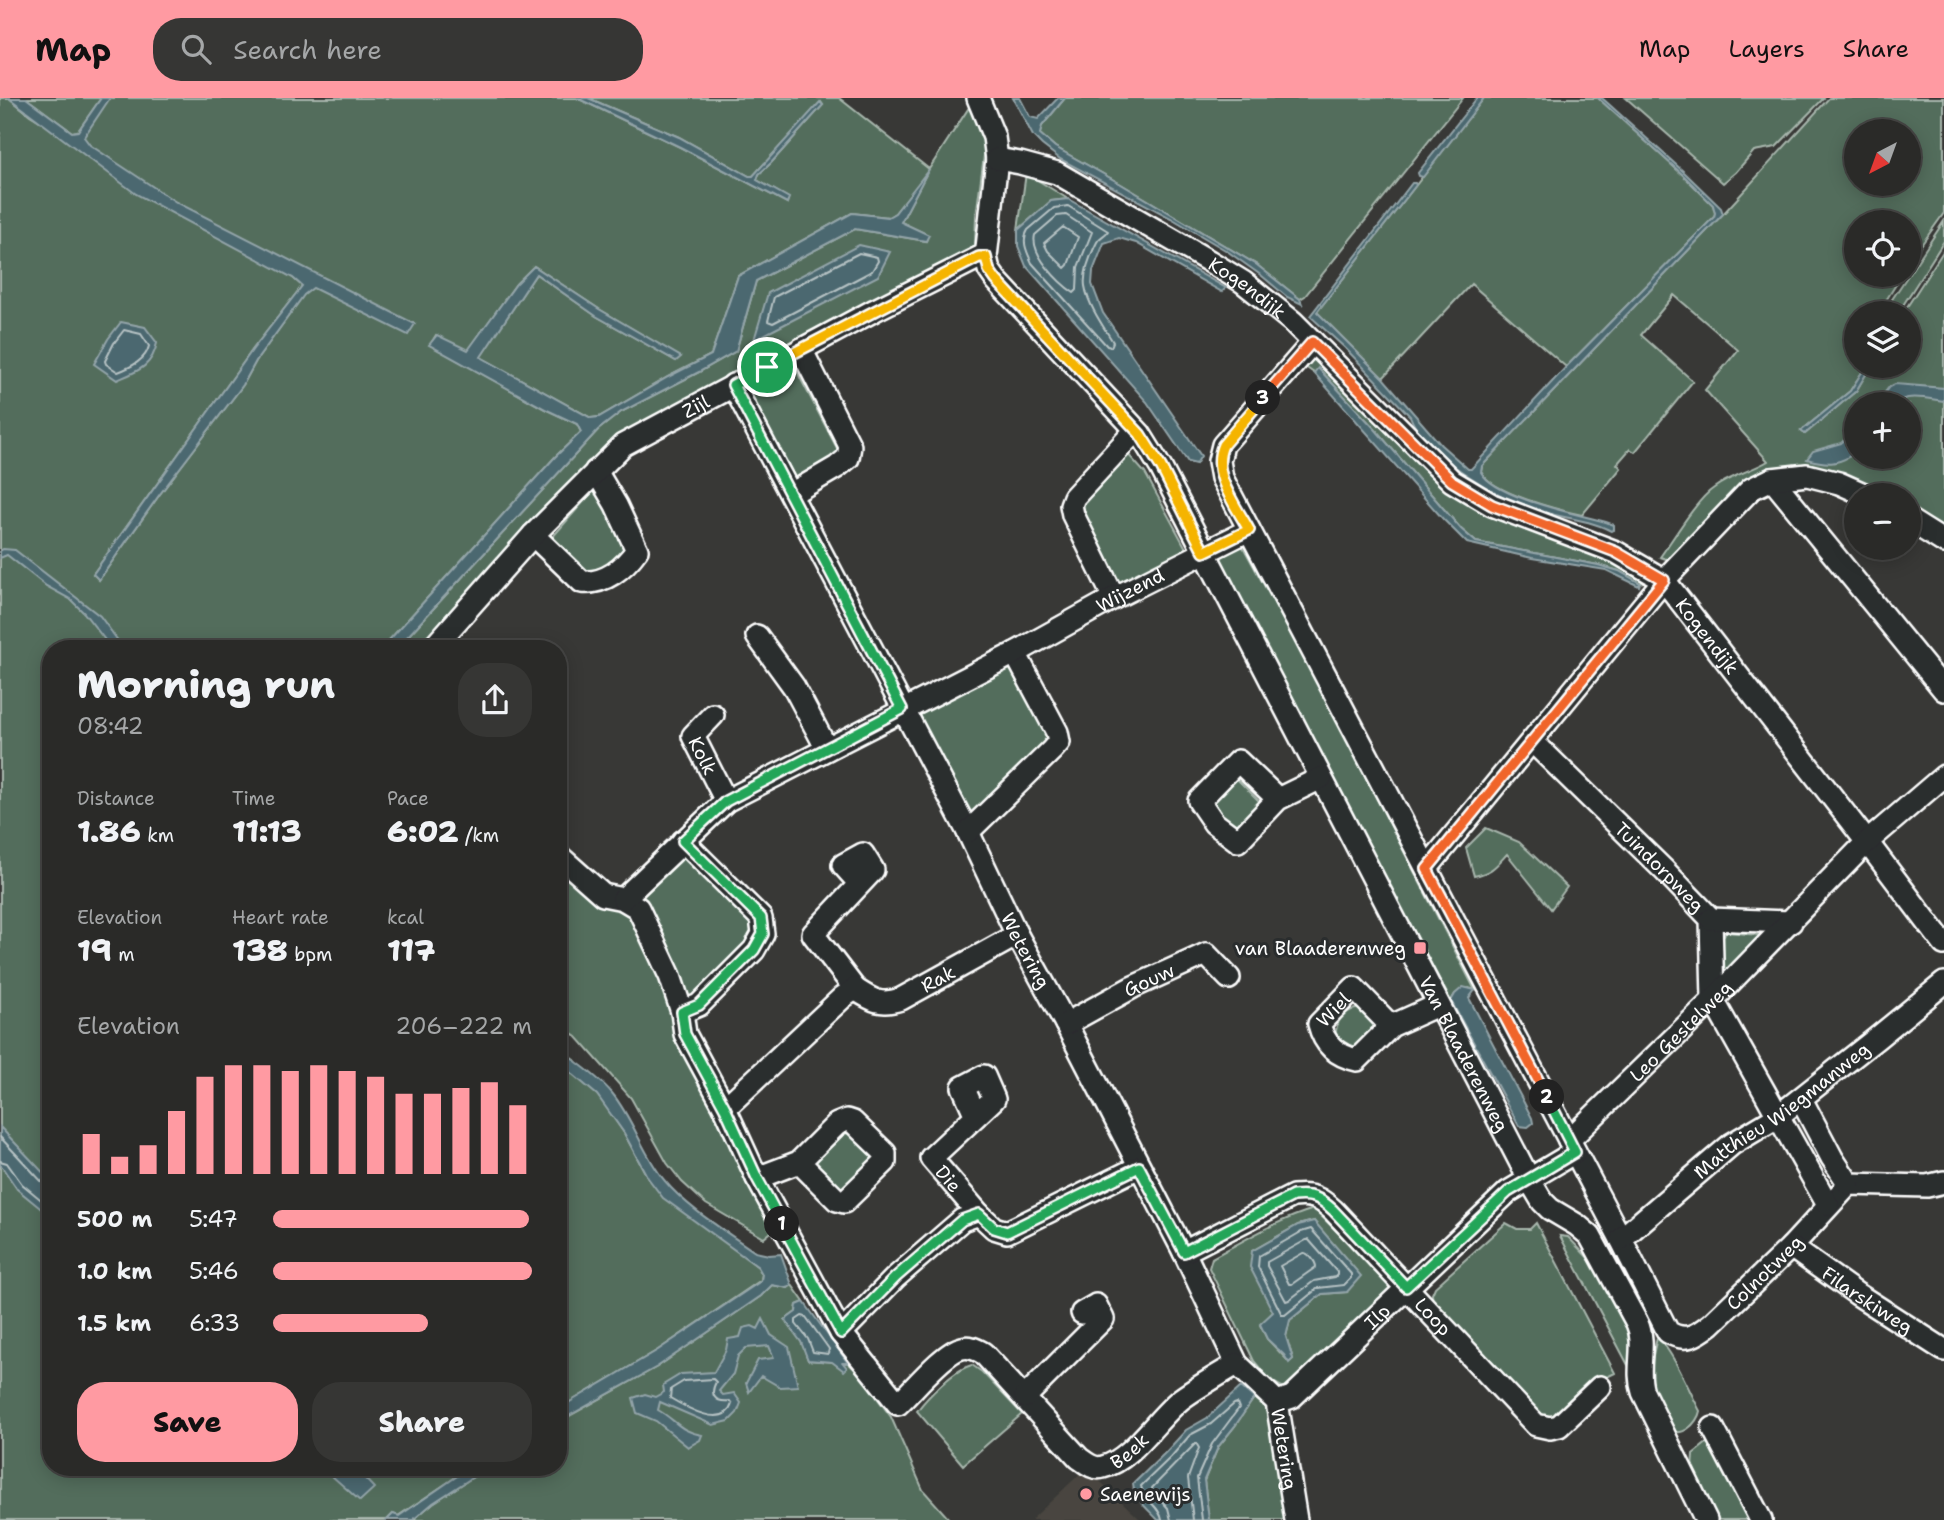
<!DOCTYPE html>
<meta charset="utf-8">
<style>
body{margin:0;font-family:"Shantell Sans",sans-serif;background:#363634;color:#f1f3f6;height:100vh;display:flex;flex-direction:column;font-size:26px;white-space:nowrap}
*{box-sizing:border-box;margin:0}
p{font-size:23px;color:#a5a7a8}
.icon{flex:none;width:38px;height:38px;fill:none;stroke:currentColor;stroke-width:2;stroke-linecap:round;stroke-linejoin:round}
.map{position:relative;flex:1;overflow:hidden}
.drawer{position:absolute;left:42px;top:542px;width:525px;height:836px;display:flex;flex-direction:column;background:#2a2a28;border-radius:28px;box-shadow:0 4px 18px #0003,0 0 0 2px #464645}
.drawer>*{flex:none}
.needle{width:46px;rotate:221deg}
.fabs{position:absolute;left:1844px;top:21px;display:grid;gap:14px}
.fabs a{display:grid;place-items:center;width:77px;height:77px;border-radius:50%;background:#2a2a28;box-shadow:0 4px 18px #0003,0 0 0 2px #464645;font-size:35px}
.pin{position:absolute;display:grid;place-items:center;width:60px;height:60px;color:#fff;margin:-30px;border:4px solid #fff;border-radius:50%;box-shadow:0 2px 7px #0007}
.km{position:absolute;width:35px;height:35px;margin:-18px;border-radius:50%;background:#222;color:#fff;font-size:19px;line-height:35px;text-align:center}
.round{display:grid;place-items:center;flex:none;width:74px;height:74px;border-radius:28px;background:#363634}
.overview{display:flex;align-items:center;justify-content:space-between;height:119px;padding:0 35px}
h1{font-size:38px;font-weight:800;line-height:52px}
.stats{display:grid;grid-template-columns:repeat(3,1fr);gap:10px;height:119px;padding:7px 35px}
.stats div{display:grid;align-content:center}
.stats b{font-size:30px;font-weight:800}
.stats small{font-size:19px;font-weight:400}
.stats p{font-size:19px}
.chart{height:196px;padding:14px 35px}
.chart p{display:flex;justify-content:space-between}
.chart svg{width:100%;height:126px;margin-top:7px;stroke:#ff9aa2;stroke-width:6}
.action{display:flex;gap:14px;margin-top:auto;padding:14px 35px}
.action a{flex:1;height:80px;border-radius:28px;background:#ff9aa2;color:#111;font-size:28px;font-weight:800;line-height:80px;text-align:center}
.action a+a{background:#363634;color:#f1f3f6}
ul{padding:0 35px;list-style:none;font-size:23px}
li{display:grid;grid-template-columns:112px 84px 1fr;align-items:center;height:52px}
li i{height:18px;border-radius:9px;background:#ff9aa2}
header{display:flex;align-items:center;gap:42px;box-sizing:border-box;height:98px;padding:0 35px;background:#ff9aa2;color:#111}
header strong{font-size:33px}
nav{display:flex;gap:38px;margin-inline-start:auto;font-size:24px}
.search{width:490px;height:63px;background:#363634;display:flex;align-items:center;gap:18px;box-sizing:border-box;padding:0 24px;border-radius:28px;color:#a5a7a8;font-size:26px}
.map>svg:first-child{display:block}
.built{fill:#48453f}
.green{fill:#526d5b;stroke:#a8b6ad;stroke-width:2;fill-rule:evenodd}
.water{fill:#4b686f;stroke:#93a4a9;stroke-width:2}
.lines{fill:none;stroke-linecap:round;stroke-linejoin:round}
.shore{stroke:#b7c3c5;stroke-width:2}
.minor-casing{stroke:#fff;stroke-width:26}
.minor{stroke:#2a2d2e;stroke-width:21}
.split-1-casing{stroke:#fff;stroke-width:14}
.split-2-casing{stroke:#fff;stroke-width:14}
.split-3-casing{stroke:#fff;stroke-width:14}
.split-4-casing{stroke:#fff;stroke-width:14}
.split-1{stroke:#22a559;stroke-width:9}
.split-2{stroke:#22a559;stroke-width:9}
.split-3{stroke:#f0652b;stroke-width:9}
.split-4{stroke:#f5b400;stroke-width:9}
.poi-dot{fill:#ff9aa2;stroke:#2a2d2e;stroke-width:2.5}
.labels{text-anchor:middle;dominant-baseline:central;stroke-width:6;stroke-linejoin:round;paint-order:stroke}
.street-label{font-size:19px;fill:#fff;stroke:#2a2d2e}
.poi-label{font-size:19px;fill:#fff;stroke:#2a2d2e;text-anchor:end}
</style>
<header>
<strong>Map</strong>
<div class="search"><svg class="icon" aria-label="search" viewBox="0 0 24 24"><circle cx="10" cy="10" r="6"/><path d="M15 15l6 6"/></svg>Search here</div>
<nav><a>Map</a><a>Layers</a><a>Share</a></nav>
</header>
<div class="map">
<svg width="1944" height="1422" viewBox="0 0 1944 1422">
<rect width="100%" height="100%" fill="#383836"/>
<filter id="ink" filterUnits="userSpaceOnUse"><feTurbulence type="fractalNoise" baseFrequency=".0143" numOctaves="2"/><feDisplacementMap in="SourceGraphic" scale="14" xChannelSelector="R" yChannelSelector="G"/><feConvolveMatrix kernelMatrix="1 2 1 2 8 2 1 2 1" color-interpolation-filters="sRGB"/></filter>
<g filter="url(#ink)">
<path class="built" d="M1086 1370 1141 1422H1031Z"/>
<path class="green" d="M0 0H9L30 17 293 180 302 188 253 251 93 476 99 482 160 396 243 287 256 263 312 185 75 45 108 0H577L680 49 787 105 788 100 757 82 759 76 771 65 823 7 821 4 753 78H749L679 39 588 0H839L929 71 972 5 985 50 976 118 975 148 963 160 609 345 418 551H396L598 332 621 314 699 274 736 253 756 183 855 131 926 143 928 137 901 124 926 76 895 115 889 119 852 115 738 178 711 257 668 279 599 319 591 320 480 259 536 176 596 218 676 263 680 259 599 211 534 168 516 186 468 253 436 237 430 247 545 311 577 326 581 334 555 359 381 551H51V1370H469L398 1418 393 1416 387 1422H0Z
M26 0H101L78 33 72 34Z
M1065 0H1463L1305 198 1300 201 1257 167 1121 86 1055 49 1040 36 1041 29Z
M1484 0H1598L1683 77 1713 107 1715 115 1714 119 1566 269 1471 186 1383 280 1317 214Z
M1626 0H1824L1776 49 1754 53 1736 74 1723 85Z
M1829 0H1944V115L1909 164V124H1857V177H1902L1878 215H1857V251L1851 261 1857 254V268H1866L1850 293 1801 333 1805 336 1856 293 1871 268H1909V215H1903L1944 152V434L1909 414V397H1882L1870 390 1769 372 1675 460 1669 462 1660 459C1673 441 1697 401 1714 390 1730 378 1751 373 1768 363L1705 292 1738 252 1674 197 1641 237 1693 283 1635 354 1630 351 1617 366 1621 370 1582 417C1558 412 1492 395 1481 374L1482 368 1723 116ZM1857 33H1909V86H1857ZM1857 306H1909V359H1857Z
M1026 75 1068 101 1051 103 1018 132Z
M1944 123V143L1898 215H1883Z
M1311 258 1318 259 1421 362 1580 448 1651 482 1640 485 1619 473 1598 467 1476 444 1461 431 1375 331 1319 271 1314 275 1301 266Z
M793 266 840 356 792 387 741 298Z
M1126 354 1145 375 1188 454 1119 488 1078 404Z
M593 393C604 405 633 440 623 456 616 466 599 472 589 477L549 443Z
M1241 445 1316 582 1475 892 1469 890 1455 896 1451 903 1218 465 1226 453Z
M1013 563 1054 644 968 726 916 615Z
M1232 676 1264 708 1250 725 1232 732 1207 703Z
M1486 730 1519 744 1567 789 1551 811 1507 756C1495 769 1492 774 1474 778L1466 750Z
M683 753 763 833 688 906 639 799Z
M558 769 629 814 776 1130 764 1140 706 1106 682 1084 667 1065 631 1000 577 939 558 925Z
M1726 834 1770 838 1722 884C1722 869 1717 846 1726 834Z
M1360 910 1381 930 1357 954 1336 944C1334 925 1341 913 1360 910Z
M558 950 575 962 624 1035 648 1080 758 1169 762 1176 761 1182 658 1252 558 1311Z
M848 1032 874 1056 875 1069 844 1097 811 1067Z
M1314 1111 1389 1185 1390 1192 1290 1291 1284 1290 1270 1282 1254 1263 1209 1170 1212 1160C1245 1142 1277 1122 1314 1111ZM1314 1123 1347 1194 1322 1196 1290 1222 1286 1238 1293 1261 1289 1264 1267 1241 1260 1227 1273 1214 1252 1153 1298 1127Z
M1506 1125 1517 1131H1530L1536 1125 1615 1275C1588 1286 1571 1310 1545 1323L1433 1206 1432 1196 1435 1189Z
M1560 1138 1568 1139 1596 1168 1629 1232 1633 1250 1628 1267Z
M772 1187 788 1190 792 1187 804 1204 797 1207 796 1214 785 1222 802 1244 808 1262 848 1265 859 1275 891 1319 923 1392 950 1422H413L433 1405 487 1370H558V1316L564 1321 657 1269 761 1198Z
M1657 1240C1671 1249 1691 1296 1700 1313 1698 1325 1681 1342 1668 1330 1664 1325 1654 1306 1653 1300 1647 1280 1652 1260 1657 1240Z
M972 1267 982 1274 1022 1316 963 1367 917 1313C927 1299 955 1271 972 1267Z
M1254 1300 1268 1310 1289 1422H1209L1204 1383 1218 1349 1235 1328Z
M1708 1344 1714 1347 1754 1422H1719L1692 1373 1693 1356Z"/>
<path class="water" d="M9 0H26L72 34 78 33 101 0H110L84 39 90 47 176 104 415 226 408 237 313 190 304 197 256 263 243 287 160 396 99 482 93 476 253 251 302 188 293 180 136 96Z
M577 0H588L679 39 749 78H753L820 4 823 7 771 65 759 76 757 82 789 100 787 105 680 49Z
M1013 0H1020L1030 19 1038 21 1058 0H1065L1042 28 1040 36 1055 49 1121 86 1257 167 1300 201 1302 206 1287 199 1262 178 1227 153 1171 120 1060 61 1042 47 1033 38Z
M1477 0H1484L1423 79 1419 78 1418 75Z
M1598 0H1602L1684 74 1721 110 1723 116 1482 368 1481 374C1495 400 1577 416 1606 424L1614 427V432L1611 433C1589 421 1562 420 1538 413 1499 401 1424 357 1410 318L1345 250 1310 218 1412 85H1415L1416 87 1317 214 1383 280 1441 347 1468 371H1471L1566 269 1714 119 1715 115 1713 107 1683 77Z
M929 71 901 124 929 137 926 143 855 131 756 183 736 253 699 274 621 314 598 332 396 551H381L555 359 581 334 577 326 545 311 429 247 437 237 468 252 516 186 534 168 599 211 681 259 676 263 596 218 536 176 481 259 591 320 599 319 668 279 711 257 738 178 852 115 888 119 895 115Z
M1068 101 1226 190 1222 194 1136 145 1119 140 1104 145 1093 173 1092 186 1103 215 1201 358 1196 366 1188 364 1147 304 1026 168 1018 148V132L1051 103Z
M859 147 890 154 878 178 754 242 768 195Z
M121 224 145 229 157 245C152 269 138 273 117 282L94 266 108 241Z
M1866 268H1871L1856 293 1805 336 1801 333 1850 293Z
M1318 270 1375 331 1461 431 1476 444 1598 467 1619 473 1640 485 1639 488 1606 472 1532 460 1467 445 1443 421 1314 275Z
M1895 286 1944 290V303C1928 301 1907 295 1895 306H1876L1889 289Z
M1857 331V353C1840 367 1828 367 1807 361L1813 353 1841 345Z
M3 451 15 452 100 518 124 551H112L84 515 70 501 46 488 7 457 0 460V453Z
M1463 889 1475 892 1469 900 1532 1020 1533 1025 1528 1029 1519 1028 1451 903 1455 896Z
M558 950C576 964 598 978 612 995 634 1022 643 1057 665 1083 687 1110 727 1134 755 1154L769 1157 781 1156 792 1187 788 1190 772 1187 761 1198 657 1269 563 1321 558 1316V1311L658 1252 761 1183 762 1176 758 1169 663 1100 648 1080 624 1035 597 997 558 964Z
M0 1029 51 1083V1119L17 1091 0 1066Z
M1314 1123 1361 1178 1347 1194 1322 1196 1290 1222 1286 1239 1293 1261 1289 1265 1284 1257 1267 1241 1260 1226 1273 1214 1250 1169 1252 1153 1298 1127Z
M804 1204 848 1265H843L847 1270 844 1273 832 1264 808 1262 801 1244 785 1222 796 1214 797 1207Z
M763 1221 771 1237 789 1249 798 1288 780 1289 761 1278 749 1294 746 1285 758 1262 774 1260 769 1248 746 1250 738 1258 733 1276 719 1293 723 1297 734 1295 741 1305 737 1315 729 1323 713 1327 660 1304 658 1312C676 1322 680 1334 702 1337L700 1342 688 1349 656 1323 637 1315 633 1300 645 1296 655 1299 664 1294 663 1287 681 1276 714 1274 726 1252 728 1241 740 1239 743 1230 752 1228 758 1231Z
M1241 1289 1254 1300 1235 1328 1218 1349 1204 1382 1209 1422H1158C1148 1411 1134 1401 1133 1386L1166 1354 1186 1332 1207 1320Z
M323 1370H355L374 1390 360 1403Z
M469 1370H487L433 1405 413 1422H387L393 1416 399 1418Z"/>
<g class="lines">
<path class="shore" d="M1068 108 1108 133C1105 138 1100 138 1097 144 1091 156 1083 174 1085 188 1088 207 1103 228 1113 244L1111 249 1107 248 1032 165C1027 154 1021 143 1028 132L1054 110Z
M1066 117 1092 134 1078 169 1077 192 1074 195C1059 185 1030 156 1035 137L1057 118Z
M1063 129 1078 139 1068 167 1065 170 1048 153 1044 145Z
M859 155 877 159 878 163 872 173 773 225 768 223 774 199Z
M124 232 141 236 149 248C146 262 131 269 118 274L106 266 105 263 114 245Z
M0 1039 43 1085 51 1087
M0 1063 7 1065 22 1086 51 1110
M1311 1131 1351 1176V1180L1344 1187 1318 1190 1285 1217H1282L1258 1169 1259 1158 1301 1134Z
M1308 1141 1337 1174V1177L1335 1179 1314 1183 1289 1202 1286 1203 1267 1168V1164Z
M1303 1155C1308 1154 1316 1164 1316 1169L1292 1186H1289L1280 1168Z
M802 1218 806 1219 829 1251 828 1256 813 1254 808 1241 796 1226V1222Z
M713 1281 716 1284C709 1297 715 1305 730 1303L732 1306C724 1332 685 1309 670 1300L671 1291 684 1283Z
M1162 1422C1160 1408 1143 1402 1141 1388L1171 1359 1190 1337 1211 1326 1234 1306 1237 1305 1239 1310 1212 1346 1197 1380 1202 1422
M1171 1422 1168 1410 1153 1393 1152 1390 1196 1345 1199 1350 1188 1380 1193 1422"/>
<defs>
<g id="minor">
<path id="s1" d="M978 0 994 39 997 61 986 159 989 172 996 182 1140 336 1161 370 1529 1081 1542 1103 1550 1111 1577 1127 1590 1138 1637 1225C1647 1247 1635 1271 1643 1294L1706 1422"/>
<path id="s2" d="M997 61 1020 65 1057 75 1209 163 1243 184 1293 224 1452 383 1492 407 1616 454 1664 482 1867 744 1944 846"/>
<path id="s3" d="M1313 244 1223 347 1219 363 1222 380 1621 1141 1668 1234C1686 1245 1697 1237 1711 1226L1791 1149 1849 1086 1927 1088 1944 1084"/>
<path id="s4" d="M733 287 968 734 1017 837 1066 926 1184 1154 1237 1266 1277 1304 1296 1422"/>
<path d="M1772 381 1944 592"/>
<path d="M791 396 837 369 848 360 850 348 801 251"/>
<path d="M1909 422 1944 444"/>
<path d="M533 437 582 484C605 486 624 470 637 452L616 407 596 373"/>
<path d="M1114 500 1073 417 1071 407 1074 399 1136 332"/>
<path d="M757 538 794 589 827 651"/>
<path id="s5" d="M432 551 533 437 623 347 875 212 980 159H986"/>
<path id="s6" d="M713 617 693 638 726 703"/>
<path id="s7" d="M1533 644 1664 772 1711 821 1713 902 1828 1107"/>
<path d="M1278 701 1238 743 1214 725 1199 703 1238 663 1278 701 1321 680"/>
<path d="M968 734 1052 652 1059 644 1057 634 1015 555"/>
<path id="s8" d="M558 757 603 797 623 801 638 810 670 878 682 914 685 936 725 1010 757 1080 841 1235 898 1306C912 1293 945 1253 962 1250 970 1248 976 1251 983 1255L1079 1360C1086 1365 1094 1372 1103 1369 1131 1363 1158 1319 1181 1301 1199 1288 1218 1277 1237 1266"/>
<path d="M1427 770 1664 482 1751 391 1772 381 1807 377 1839 385 1866 397"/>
<path id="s9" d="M623 801 726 703 1015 555 1114 500 1249 432"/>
<path d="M1711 821 1791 824"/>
<path d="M855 891 813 836 873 772 863 756 843 767 860 786"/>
<path d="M682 914 699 907 754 852 763 836 761 820 683 743"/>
<path id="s10" d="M1066 926 1133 889 1206 856 1229 880"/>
<path id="s11" d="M1391 928 1357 962C1337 958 1324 946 1319 926L1354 890 1391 928 1438 907"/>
<path d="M1801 1001 1832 1060 1849 1086"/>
<path id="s12" d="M725 1010 843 899 855 891C872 902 880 908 901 901L1017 837"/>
<path id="s13" d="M976 1018 963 989 984 978 994 1001 931 1060 979 1116"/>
<path id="s14" d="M1569 1042 1713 902 1867 744 1944 678"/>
<path d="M757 1080 799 1064 837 1026 847 1022 853 1024 885 1055V1064L844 1104 837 1102 799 1064"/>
<path id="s15" d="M1621 1141 1732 1046 1777 1019 1877 940 1944 885"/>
<path id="s16" d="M1791 1149 1857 1196 1944 1252"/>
<path id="s17" d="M1184 1154 1293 1098C1312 1096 1319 1099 1333 1112L1536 1327 1550 1330 1559 1328 1600 1289"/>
<path d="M841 1235 896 1179 962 1122 979 1116 994 1130 1007 1134 1139 1069"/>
<path d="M1025 1299 1103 1221 1096 1207 1082 1215"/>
<path id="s18" d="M1277 1304 1292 1299 1508 1094 1575 1054"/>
<path d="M1713 1330 1761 1422"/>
</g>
</defs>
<use href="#minor" class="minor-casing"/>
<use href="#minor" class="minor"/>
</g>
</g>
<g class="lines" filter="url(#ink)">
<defs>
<path id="split-1" d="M767 269 733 287 902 611 726 703 683 743 761 820 763 836 754 852 699 907 682 914 685 936 725 1010 757 1080 782 1126"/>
<path id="split-2" d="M782 1126 841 1235 896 1179 962 1122 979 1116 994 1130 1007 1134 1139 1069 1184 1154 1293 1098C1312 1096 1319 1099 1333 1112L1406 1189 1508 1094 1575 1054 1547 999"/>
<path id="split-3" d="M1263 300 1312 244 1452 383 1492 407 1616 454 1664 482 1427 771 1547 999"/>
<path id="split-4" d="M767 269 979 159H986L989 172 996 182 1140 336 1161 369 1204 454 1249 432C1236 408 1210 375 1223 347L1263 300"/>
</defs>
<use href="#split-1" class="split-1-casing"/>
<use href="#split-2" class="split-2-casing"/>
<use href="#split-3" class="split-3-casing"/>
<use href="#split-4" class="split-4-casing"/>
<use href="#split-1" class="split-1"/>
<use href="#split-2" class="split-2"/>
<use href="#split-3" class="split-3"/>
<use href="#split-4" class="split-4"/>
</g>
<g class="poi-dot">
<rect x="1413" y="843" width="14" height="14" rx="3.5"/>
<circle cx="1086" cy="1396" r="7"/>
</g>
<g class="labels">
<g class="street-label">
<text stroke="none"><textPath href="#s2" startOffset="284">Kogendijk</textPath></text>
<text stroke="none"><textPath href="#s5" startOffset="362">Zijl</textPath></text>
<text stroke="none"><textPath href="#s9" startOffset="598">Wijzend</textPath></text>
<text stroke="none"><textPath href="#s2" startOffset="872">Kogendijk</textPath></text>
<text stroke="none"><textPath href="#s6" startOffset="51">Kolk</textPath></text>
<text stroke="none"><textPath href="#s7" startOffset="178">Tuindorpweg</textPath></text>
<text stroke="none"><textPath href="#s4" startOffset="637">Wetering</textPath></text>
<text stroke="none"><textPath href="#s12" startOffset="268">Rak</textPath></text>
<text stroke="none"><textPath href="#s10" startOffset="94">Gouw</textPath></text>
<text stroke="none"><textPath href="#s11" startOffset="124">Wiel</textPath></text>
<text stroke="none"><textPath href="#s14" startOffset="156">Leo Gestelweg</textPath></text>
<text stroke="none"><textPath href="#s1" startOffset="1099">Van Blaaderenweg</textPath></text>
<text stroke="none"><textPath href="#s15" startOffset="206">Matthieu Wiegmanweg</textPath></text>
<text stroke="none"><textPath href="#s13" startOffset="194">Die</textPath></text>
<text stroke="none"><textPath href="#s3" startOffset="1256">Colnotweg</textPath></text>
<text stroke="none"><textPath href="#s16" startOffset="93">Filarskiweg</textPath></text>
<text stroke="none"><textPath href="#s18" startOffset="133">Ilp</textPath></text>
<text stroke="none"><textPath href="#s17" startOffset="313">Loop</textPath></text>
<text stroke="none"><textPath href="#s8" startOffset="970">Beek</textPath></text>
<text stroke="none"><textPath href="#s4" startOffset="1204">Wetering</textPath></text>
</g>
<g class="poi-label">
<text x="1406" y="850">van Blaaderenweg</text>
<text x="1100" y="1396" text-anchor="start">Saenewijs</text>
</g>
</g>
</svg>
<div class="fabs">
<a><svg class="needle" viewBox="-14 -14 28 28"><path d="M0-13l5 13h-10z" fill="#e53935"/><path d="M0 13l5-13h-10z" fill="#a5a7a8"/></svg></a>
<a><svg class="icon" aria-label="locate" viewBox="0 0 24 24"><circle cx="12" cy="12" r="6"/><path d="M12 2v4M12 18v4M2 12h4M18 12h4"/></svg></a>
<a><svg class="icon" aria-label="layers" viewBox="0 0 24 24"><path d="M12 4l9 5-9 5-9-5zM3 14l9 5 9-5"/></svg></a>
<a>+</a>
<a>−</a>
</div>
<div class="pin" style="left:767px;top:269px;background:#1e9e55"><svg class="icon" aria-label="arrive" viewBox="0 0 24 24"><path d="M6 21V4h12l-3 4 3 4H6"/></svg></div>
<b class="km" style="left:782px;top:1126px">1</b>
<b class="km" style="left:1547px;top:999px">2</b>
<b class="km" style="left:1263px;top:300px">3</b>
<section class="drawer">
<div class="overview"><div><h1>Morning run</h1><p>08:42</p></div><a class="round"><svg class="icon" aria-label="share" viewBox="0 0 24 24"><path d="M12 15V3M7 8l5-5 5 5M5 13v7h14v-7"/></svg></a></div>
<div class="stats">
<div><p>Distance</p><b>1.86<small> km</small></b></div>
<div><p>Time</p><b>11:13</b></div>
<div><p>Pace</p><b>6:02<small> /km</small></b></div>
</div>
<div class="stats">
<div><p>Elevation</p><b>19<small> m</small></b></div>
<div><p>Heart rate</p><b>138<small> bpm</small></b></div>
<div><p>kcal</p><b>117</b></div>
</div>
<div class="chart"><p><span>Elevation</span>206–222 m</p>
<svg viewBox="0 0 160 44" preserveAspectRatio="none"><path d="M5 44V30M15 44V38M25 44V34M35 44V22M45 44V10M55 44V6M65 44V6M75 44V8M85 44V6M95 44V8M105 44V10M115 44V16M125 44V16M135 44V14M145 44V12M155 44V20"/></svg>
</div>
<ul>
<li><b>500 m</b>5:47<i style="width:99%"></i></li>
<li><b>1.0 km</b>5:46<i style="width:100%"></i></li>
<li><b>1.5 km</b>6:33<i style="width:60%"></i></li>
</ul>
<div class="action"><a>Save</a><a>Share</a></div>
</section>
</div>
